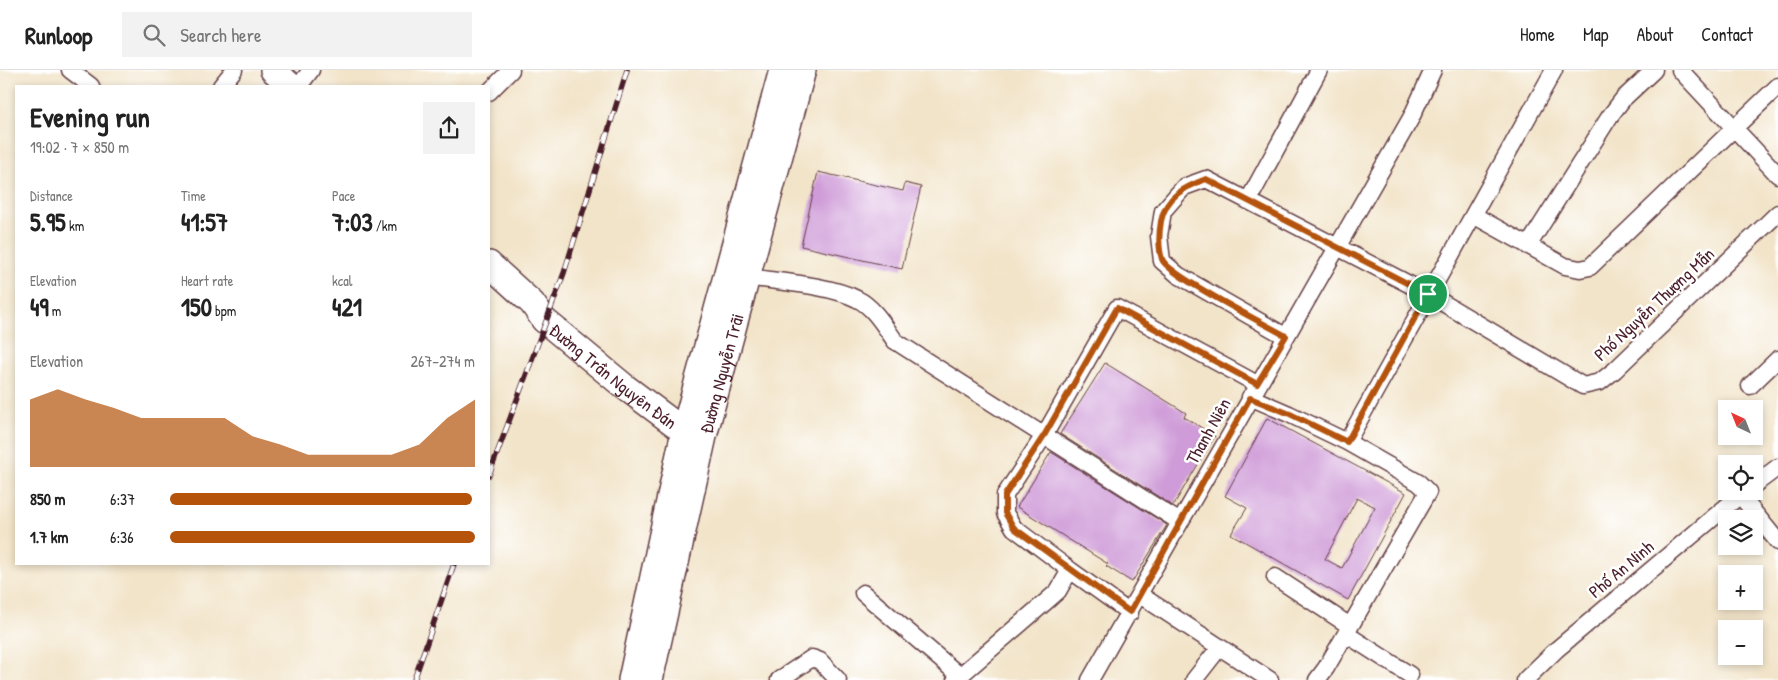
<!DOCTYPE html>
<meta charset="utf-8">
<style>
body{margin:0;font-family:"Patrick Hand",sans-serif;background:#f2f2f2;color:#222;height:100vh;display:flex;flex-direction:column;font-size:19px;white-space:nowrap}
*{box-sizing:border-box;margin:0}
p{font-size:16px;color:#767676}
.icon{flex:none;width:28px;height:28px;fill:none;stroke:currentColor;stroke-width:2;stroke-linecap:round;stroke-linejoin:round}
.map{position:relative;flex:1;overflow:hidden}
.drawer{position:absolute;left:15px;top:15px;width:475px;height:480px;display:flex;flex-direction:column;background:#fff;border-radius:0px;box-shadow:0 2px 8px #0003}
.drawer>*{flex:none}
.needle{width:32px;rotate:317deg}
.fabs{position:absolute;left:1718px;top:330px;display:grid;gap:10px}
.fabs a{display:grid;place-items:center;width:45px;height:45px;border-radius:0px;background:#fff;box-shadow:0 2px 8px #0003;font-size:25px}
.pin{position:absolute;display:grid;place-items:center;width:42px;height:42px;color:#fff;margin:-21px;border:2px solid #fff;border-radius:50%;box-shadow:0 1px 5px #0007}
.round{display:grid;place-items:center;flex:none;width:52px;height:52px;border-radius:0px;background:#f2f2f2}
.overview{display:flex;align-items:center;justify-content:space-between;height:85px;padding:0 15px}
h1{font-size:28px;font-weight:800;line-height:38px}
.stats{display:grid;grid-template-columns:repeat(3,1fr);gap:8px;height:85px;padding:5px 15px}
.stats div{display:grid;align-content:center}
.stats b{font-size:25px;font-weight:800}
.stats small{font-size:14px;font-weight:400}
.stats p{font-size:14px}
.chart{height:140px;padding:10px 15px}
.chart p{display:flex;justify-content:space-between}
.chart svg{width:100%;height:90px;margin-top:5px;fill:#b45309;opacity:.7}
ul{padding:0 15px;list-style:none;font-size:16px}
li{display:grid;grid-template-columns:80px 60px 1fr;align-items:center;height:38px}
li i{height:12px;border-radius:6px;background:#b45309}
header{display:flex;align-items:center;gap:30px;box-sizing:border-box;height:70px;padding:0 25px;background:#fff;border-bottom:1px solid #e0e0e0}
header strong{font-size:24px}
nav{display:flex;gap:28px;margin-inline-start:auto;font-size:18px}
.search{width:350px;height:45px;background:#f2f2f2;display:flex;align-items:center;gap:12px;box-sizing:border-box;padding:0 18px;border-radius:0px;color:#767676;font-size:19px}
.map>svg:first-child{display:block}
.building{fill:#cf9bd8;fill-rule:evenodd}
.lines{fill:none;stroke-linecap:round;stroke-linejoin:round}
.minor-casing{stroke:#633d43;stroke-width:19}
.highway-casing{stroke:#633d43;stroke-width:28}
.minor{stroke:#fff;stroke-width:16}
.highway{stroke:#fff;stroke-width:25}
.rail-casing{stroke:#4a1f2b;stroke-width:5.5}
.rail{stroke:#fff;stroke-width:4;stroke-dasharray:11;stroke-linecap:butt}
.route-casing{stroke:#fff;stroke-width:10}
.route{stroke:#b45309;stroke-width:6}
.labels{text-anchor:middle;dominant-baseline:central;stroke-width:5;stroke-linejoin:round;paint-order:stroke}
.street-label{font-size:18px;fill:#4a1f2b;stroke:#fff}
</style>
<header>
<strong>Runloop</strong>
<div class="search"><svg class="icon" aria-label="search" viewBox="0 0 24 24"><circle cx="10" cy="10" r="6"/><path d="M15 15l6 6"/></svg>Search here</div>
<nav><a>Home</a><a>Map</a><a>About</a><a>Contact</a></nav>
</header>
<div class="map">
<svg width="1778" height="610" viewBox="0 0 1778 610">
<rect width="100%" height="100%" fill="#fff"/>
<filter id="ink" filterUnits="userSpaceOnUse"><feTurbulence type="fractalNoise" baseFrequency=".02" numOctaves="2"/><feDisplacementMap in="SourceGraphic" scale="10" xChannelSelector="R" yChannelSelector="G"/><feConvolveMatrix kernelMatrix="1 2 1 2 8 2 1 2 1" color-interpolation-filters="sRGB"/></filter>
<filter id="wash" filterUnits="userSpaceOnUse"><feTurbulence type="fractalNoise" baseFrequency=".0096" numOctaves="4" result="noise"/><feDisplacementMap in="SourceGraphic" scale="20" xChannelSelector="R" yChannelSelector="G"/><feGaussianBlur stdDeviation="1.12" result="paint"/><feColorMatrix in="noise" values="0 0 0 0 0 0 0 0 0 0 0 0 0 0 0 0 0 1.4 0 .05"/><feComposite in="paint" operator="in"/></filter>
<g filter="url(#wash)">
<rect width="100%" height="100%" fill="#f2e4c9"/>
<g id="blocks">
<path class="building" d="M818 102 903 121 905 113 921 117 902 199 801 176Z
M1105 293 1186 343 1184 347 1215 366 1173 436 1060 364Z
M1267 348 1406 423 1348 530 1231 464 1247 438 1225 426ZM1357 428 1375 437 1342 498 1325 489Z
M1051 382 1167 455 1132 512 1106 496 1108 494 1017 437Z"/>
</g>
</g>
<g filter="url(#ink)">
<use href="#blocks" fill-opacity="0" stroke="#633d43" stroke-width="1"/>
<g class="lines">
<defs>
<path id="minor" d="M70 0 91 16
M1680 0 1778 105
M221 16 234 0
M299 16 311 0
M489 22 511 0
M1248 131 1319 0
M1475 146 1565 196 1580 199 1590 197 1778 16
M1528 176 1610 46 1623 29 1654 0
M748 207C779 212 830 215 857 229 874 237 885 257 895 271L1180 452
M1285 266 1178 205 1162 191 1159 166 1163 141 1184 117 1206 109 1428 224 1583 316 1600 312 1615 300 1778 143
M1750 316 1778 289
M1250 327 1289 344 1347 372
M1754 415 1778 397
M1740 425 1778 472
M1070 500 1014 458 1005 443V425L1045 364 1117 238 1257 314
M1275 507 1350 556
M863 523 960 606
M1140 525 1270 610
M1346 564 1410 605
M779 610 812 588 820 591 838 610
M955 610 1049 529 1058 521 1070 500 1130 543
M1090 610 1411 48 1433 0
M1194 610 1219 578
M1317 610 1326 598 1428 422 1419 413 1347 372 1554 0
M1525 610 1556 580 1745 421"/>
<g id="highway">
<path d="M273 0 291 16"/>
<path id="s1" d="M489 194 532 233 544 250 625 317 684 361 698 365"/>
<path d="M631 610 684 361 782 0"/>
<path id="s2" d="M650 610 704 366 803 0"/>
</g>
</defs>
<use href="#minor" class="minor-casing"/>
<use href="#highway" class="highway-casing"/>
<use href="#minor" class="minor"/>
<use href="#highway" class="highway"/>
<defs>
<path id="rail" d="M489 405 564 203 627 0
M414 610 454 494"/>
</defs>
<use href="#rail" class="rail-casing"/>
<use href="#rail" class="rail"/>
</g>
</g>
<g class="lines" filter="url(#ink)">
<defs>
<path id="route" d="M1206 109 1428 224 1347 372 1290 344 1250 328 1130 542 1014 458 1005 443V425L1045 364 1117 238 1257 314 1286 266C1265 254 1167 205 1162 189 1158 177 1159 163 1161 151 1166 126 1185 117 1206 109Z"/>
</defs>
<use href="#route" class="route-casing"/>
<use href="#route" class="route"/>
</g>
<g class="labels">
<g class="street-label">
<text transform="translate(1654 234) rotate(-43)">Phố Nguyễn Thượng Mẫn</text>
<text stroke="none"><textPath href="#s2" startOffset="315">Đường Nguyễn Trãi</textPath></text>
<text stroke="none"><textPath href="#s1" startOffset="168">Đường Trần Nguyên Đán</textPath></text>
<text transform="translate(1208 361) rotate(-61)">Thanh Niên</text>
<text transform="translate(1621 499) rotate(-40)">Phố An Ninh</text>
</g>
</g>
</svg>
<div class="fabs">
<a><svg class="needle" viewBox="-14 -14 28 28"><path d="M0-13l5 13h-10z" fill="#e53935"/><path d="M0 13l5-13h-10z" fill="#767676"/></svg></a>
<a><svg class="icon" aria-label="locate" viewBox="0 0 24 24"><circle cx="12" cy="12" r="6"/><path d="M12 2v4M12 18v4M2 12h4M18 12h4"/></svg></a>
<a><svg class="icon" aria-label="layers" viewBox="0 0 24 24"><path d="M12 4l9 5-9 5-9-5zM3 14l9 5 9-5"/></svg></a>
<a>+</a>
<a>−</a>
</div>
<div class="pin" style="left:1428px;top:224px;background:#1e9e55"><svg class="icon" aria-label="arrive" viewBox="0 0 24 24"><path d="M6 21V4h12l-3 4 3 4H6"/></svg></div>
<section class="drawer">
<div class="overview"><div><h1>Evening run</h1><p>19:02 · 7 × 850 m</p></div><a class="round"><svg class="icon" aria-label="share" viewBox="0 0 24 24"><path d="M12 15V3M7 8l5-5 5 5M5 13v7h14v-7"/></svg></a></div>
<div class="stats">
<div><p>Distance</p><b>5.95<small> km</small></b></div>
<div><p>Time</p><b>41:57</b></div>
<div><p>Pace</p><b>7:03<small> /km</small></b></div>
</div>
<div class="stats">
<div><p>Elevation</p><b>49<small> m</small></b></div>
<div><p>Heart rate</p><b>150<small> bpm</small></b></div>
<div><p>kcal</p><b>421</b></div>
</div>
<div class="chart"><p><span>Elevation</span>267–274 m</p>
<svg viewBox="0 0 160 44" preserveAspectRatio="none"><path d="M0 44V11L10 6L20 11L30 15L40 20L50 20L60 20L70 20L80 29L90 33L100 38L110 38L120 38L130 38L140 33L150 20L160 11V44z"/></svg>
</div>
<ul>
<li><b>850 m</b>6:37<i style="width:99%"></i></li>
<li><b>1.7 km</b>6:36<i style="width:100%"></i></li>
</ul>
</section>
</div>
